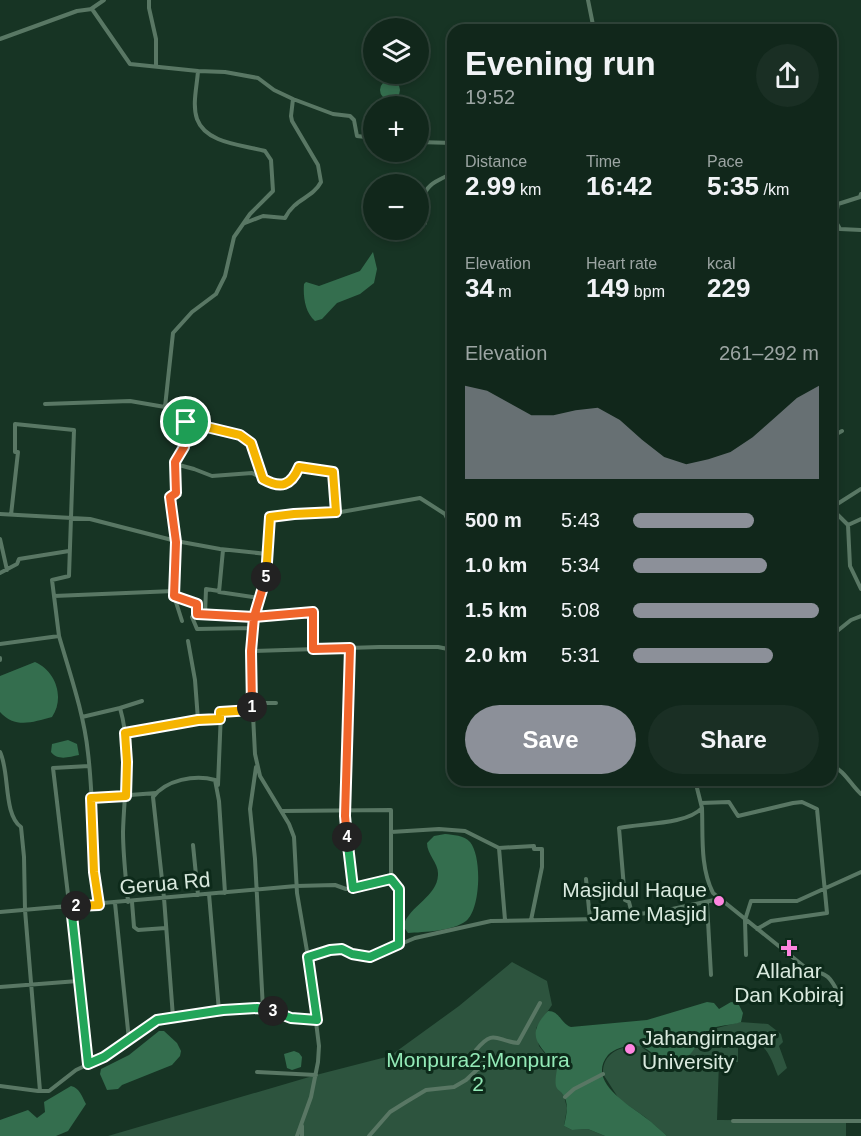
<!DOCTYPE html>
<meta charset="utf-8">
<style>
body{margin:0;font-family:Helvetica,sans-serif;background:#1a2f24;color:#f1f3f6;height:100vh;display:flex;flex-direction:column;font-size:22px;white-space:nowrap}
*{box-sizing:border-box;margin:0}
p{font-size:20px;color:#9ca5a3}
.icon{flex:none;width:33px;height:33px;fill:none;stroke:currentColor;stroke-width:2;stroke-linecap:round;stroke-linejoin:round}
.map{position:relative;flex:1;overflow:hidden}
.panel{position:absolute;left:447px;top:24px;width:390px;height:762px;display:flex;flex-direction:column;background:#11271b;border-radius:18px;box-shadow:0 3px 9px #0003,0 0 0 2px #30443a}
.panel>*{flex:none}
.fabs{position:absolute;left:363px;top:18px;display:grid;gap:12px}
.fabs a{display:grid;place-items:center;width:66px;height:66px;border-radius:50%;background:#11271b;box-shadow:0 3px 9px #0003,0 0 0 2px #30443a;font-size:30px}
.pin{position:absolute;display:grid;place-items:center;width:51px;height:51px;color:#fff;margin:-26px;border:3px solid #fff;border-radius:50%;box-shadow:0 2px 6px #0007}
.km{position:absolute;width:30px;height:30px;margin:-15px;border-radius:50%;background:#222;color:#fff;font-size:16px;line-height:30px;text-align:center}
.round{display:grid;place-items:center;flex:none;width:63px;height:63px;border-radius:32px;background:#1a2f24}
.head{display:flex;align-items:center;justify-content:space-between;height:102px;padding:0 18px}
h1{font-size:33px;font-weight:700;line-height:45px}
.stats{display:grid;grid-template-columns:repeat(3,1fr);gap:9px;height:102px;padding:6px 18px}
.stats div{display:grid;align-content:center}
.stats b{font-size:26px;font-weight:700}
.stats small{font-size:16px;font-weight:400}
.stats p{font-size:16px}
.chart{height:168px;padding:12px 18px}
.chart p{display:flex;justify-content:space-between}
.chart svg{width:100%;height:108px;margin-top:6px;fill:#8c9099;opacity:.7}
.cta{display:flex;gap:12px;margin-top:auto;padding:12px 18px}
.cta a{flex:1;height:69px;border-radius:36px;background:#8c9099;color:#fff;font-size:24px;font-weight:700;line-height:69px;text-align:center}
.cta a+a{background:#1a2f24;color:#f1f3f6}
ul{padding:0 18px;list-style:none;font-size:20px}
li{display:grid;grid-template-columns:96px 72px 1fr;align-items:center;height:45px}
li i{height:15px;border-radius:8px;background:#8c9099}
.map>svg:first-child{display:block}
.green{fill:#2d543e}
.water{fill:#346e4e}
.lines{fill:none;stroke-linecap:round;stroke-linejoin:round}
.street{stroke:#597764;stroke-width:4}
.split-1-casing{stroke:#fff;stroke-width:12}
.split-2-casing{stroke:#fff;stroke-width:12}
.split-3-casing{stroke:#fff;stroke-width:12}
.split-4-casing{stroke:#fff;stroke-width:12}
.split-5-casing{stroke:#fff;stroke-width:12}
.split-6-casing{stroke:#fff;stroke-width:12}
.split-1{stroke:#f0652b;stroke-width:8}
.split-2{stroke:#f5b400;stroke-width:8}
.split-3{stroke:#22a559;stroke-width:8}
.split-4{stroke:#22a559;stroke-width:8}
.split-5{stroke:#f0652b;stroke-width:8}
.split-6{stroke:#f5b400;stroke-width:8}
.poi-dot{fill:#fe85e0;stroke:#0d2a1a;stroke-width:2}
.labels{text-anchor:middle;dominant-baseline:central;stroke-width:6;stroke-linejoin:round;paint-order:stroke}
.street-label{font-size:21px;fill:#d9e9de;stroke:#0d2a1a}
.poi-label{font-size:21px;fill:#d9e9de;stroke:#0d2a1a;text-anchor:end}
.park-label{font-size:21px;fill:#93eab7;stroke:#0d2a1a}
</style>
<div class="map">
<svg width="861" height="1136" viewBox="0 0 861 1136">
<rect width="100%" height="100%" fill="#173424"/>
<path class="green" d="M512 962 547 981 552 1005 536 1028 539 1046 557 1069 567 1108 564 1126 572 1130 588 1129 605 1136H108L316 1075 390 1056 459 1006Z
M740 1022 768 1024 781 1034 783 1042 779 1046 787 1068 778 1076C774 1067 769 1048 758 1044 752 1042 744 1044 738 1044V1062H719L717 1120 846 1121V1136H667L645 1117 619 1099 603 1074C602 1053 621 1045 640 1046L657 1058 670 1063 679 1061 713 1029Z"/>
<path class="water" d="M380 90a10 10 0 1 1 20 0a10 10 0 1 1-20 0Z
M373 252 377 269 374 283 360 294 337 303 322 319 315 321C305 312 303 297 304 284L306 282 319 286 360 271Z
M35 662C56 671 65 698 52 717 33 722 15 729 0 712V676Z
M68 740 77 744 79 755C69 757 58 761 51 752L52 744Z
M445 834C453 835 464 835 470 842 482 856 481 909 466 921 453 931 424 932 408 933L403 926C410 905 437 897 438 875 439 863 427 855 427 843L434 836Z
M707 1002 714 1003 719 1009 731 1002 738 1003 743 1013 741 1022C731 1026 719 1024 710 1030 696 1039 696 1056 679 1061 657 1067 654 1048 638 1046 628 1045 615 1048 608 1055 586 1082 630 1105 646 1118 653 1123 660 1130 667 1136H605L588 1129 572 1130 564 1126C566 1117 568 1109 566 1101 561 1084 552 1097 557 1069 543 1045 522 1039 548 1011 560 1011 561 1024 571 1027L647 1020Z
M159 1031H164L177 1043 181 1051 180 1056 172 1065 122 1085 118 1089 107 1090 100 1074 101 1069 129 1055Z
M294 1051 299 1053 302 1057 301 1067 292 1070 287 1068 284 1054Z
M71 1086C80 1088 82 1097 86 1104L68 1131 56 1136H0V1120L28 1110 37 1118 45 1112 44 1102Z"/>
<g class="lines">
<path class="street" d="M149 0V8L156 39V66
M588 0 594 30
M91 9 104 0
M0 39 77 11 92 9 130 64 198 71
M418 142 453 143
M831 219 835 220 840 229 861 230
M835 220 838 204 860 197 861 194
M245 223 263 216 285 218C295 198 312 199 321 182L318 165 292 121 291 116 293 99
M425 223C422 188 423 187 453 173
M45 404 130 401 165 407
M186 422 240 435 251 443 263 479
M831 437 842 431
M175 464 194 469 212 476 252 473 275 485 287 483 294 478 299 467 333 472 336 512
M0 514 90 519 176 541 220 549 267 554
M861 519 848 525 850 566 861 589
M848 525 831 508 861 489
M0 539 7 570
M174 541 170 497 176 493 175 462 185 447 183 432 186 430V422L165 407 173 333 192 312 216 294 225 276 234 237 250 214 273 191 271 160 265 151C244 145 206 144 197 119 192 105 197 86 198 71L225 72 258 78 274 90 293 99 333 114 350 116 354 120 357 136 374 138
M176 541 174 596 197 604V614L254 617 313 612V649
M223 550 219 592 259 598
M0 573 17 564 19 559 69 551
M54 596 174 591
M174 596 182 621
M197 614 192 617 197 629 252 628
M205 615 206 589 219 591
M59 636C70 674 84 714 88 753 94 803 92 854 99 905
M831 636 851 620 861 616
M188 641 195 680 198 720
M0 644 59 636 52 580 69 576 74 430 15 424V452H18L11 515
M251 651 379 647H438L453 650
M0 658V660
M252 703H276
M120 708 142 701
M82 717 120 708C132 749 124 791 123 832 123 855 126 879 128 902
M125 733 198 720 220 719
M0 752C10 772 3 814 21 827L24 857 25 910 40 1091
M831 765C845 771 850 784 861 794
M256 767 250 809 255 859 263 1009
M218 785 221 712 252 710
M91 798 156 793
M701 803 729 802 738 816 793 803 802 802 817 809 827 913 771 921 757 929
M702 808C703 835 700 868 713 893L806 968C830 975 830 976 841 998
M282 811 391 810V880
M391 832 439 829 465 831 499 848 505 920
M193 845 198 895
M499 848 534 846V849H542V867L531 920
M586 879 590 919
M353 888 391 880 399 889V944
M209 894 219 1011
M132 902 134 927 138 930 166 928
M115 903 129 1040
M707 903 711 975
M0 912 296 886 335 885 346 889 353 888 345 816 350 648
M632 914 629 902 625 900 619 828C642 823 686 825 702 808L695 780
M746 955 745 920 751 901H797L861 872
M308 957 330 950 342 949 362 957H370L415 938 491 921 599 919 663 911 719 899
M0 987 78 981
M173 1017 164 898 153 797C166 780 195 774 215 780L219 801 225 893
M88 1064 53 768 89 766
M257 1072 316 1075
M0 1086 38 1091H49L76 1070 104 1057 157 1020 223 1010 257 1008 266 1009 291 1018 317 1020
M565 1097 574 1089 603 1074
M733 1121H861
M302 1126V1136
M297 1136 311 1097 318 1062 319 1046 308 957 297 893 294 837 289 824 260 776 255 754 251 676 252 628 257 604 266 579 268 520 273 516 341 512 420 498 445 514 453 530
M369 1136 390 1112 406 1102 426 1090 454 1087 466 1080 480 1067 476 1050C494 1028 496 1041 518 1043L540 1003"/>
</g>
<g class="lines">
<defs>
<path id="split-1" d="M186 422V430L183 432 184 447 175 462 176 493 170 497 176 542 174 596 197 604V614L254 617 251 651 252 707"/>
<path id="split-2" d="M76 906 99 905 94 872 91 798 126 796 127 762 125 733 198 720 220 719V712L252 710V707"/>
<path id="split-3" d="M76 906H71L88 1064 104 1057 157 1020 223 1010 257 1008 273 1011"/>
<path id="split-4" d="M273 1011 291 1018 317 1020 308 957 330 950 342 949 352 954 370 957 399 944V889L391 879 353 888 347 837"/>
<path id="split-5" d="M266 577 254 617 313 612V649L350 648 345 816 347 837"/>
<path id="split-6" d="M186 422 240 435 251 443 263 479C281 489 291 486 299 467L333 472 336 512 294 514 270 517 266 577"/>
</defs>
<use href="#split-1" class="split-1-casing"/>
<use href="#split-2" class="split-2-casing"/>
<use href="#split-3" class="split-3-casing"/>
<use href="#split-4" class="split-4-casing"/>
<use href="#split-5" class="split-5-casing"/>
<use href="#split-6" class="split-6-casing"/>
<use href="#split-1" class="split-1"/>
<use href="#split-2" class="split-2"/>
<use href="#split-3" class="split-3"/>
<use href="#split-4" class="split-4"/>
<use href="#split-5" class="split-5"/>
<use href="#split-6" class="split-6"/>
</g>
<g class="poi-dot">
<circle cx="719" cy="901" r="6"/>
<path d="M786 939h6v6h6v6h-6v6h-6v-6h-6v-6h6z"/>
<circle cx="630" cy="1049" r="6"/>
</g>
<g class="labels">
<g class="street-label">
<text transform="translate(165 883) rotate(-5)">Gerua Rd</text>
</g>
<g class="poi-label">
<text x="707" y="889">Masjidul Haque<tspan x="707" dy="24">Jame Masjid</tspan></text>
<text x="789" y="970" text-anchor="middle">Allahar<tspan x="789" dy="24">Dan Kobiraj</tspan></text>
<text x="642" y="1037" text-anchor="start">Jahangirnagar<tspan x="642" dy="24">University</tspan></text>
</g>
<g class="park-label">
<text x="478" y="1059">Monpura2;Monpura<tspan x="478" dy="24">2</tspan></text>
</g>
</g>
</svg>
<div class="fabs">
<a><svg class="icon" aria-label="layers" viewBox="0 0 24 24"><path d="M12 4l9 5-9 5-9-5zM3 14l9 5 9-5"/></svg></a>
<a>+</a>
<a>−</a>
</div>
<div class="pin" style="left:186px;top:422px;background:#1e9e55"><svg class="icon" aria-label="arrive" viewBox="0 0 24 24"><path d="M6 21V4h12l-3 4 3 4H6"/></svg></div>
<b class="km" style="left:252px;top:707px">1</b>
<b class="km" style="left:76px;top:906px">2</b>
<b class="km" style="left:273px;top:1011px">3</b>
<b class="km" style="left:347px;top:837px">4</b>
<b class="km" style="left:266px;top:577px">5</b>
<section class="panel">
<div class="head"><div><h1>Evening run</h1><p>19:52</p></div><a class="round"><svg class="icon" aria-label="share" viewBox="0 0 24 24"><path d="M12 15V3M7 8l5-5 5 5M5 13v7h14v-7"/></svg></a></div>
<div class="stats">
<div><p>Distance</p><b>2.99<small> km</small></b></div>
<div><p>Time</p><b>16:42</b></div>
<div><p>Pace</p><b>5:35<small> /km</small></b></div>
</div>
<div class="stats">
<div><p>Elevation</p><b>34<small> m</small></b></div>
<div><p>Heart rate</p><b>149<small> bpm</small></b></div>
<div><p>kcal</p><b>229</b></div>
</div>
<div class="chart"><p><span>Elevation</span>261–292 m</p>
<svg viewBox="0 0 160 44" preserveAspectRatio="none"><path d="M0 44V6L10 8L20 13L30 18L40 18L50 16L60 15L70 20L80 28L90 35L100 38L110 36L120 33L130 27L140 19L150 11L160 6V44z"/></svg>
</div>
<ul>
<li><b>500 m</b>5:43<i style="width:65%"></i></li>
<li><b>1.0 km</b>5:34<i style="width:72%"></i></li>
<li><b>1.5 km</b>5:08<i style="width:100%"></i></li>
<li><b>2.0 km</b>5:31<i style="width:75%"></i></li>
</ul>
<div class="cta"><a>Save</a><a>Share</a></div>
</section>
</div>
